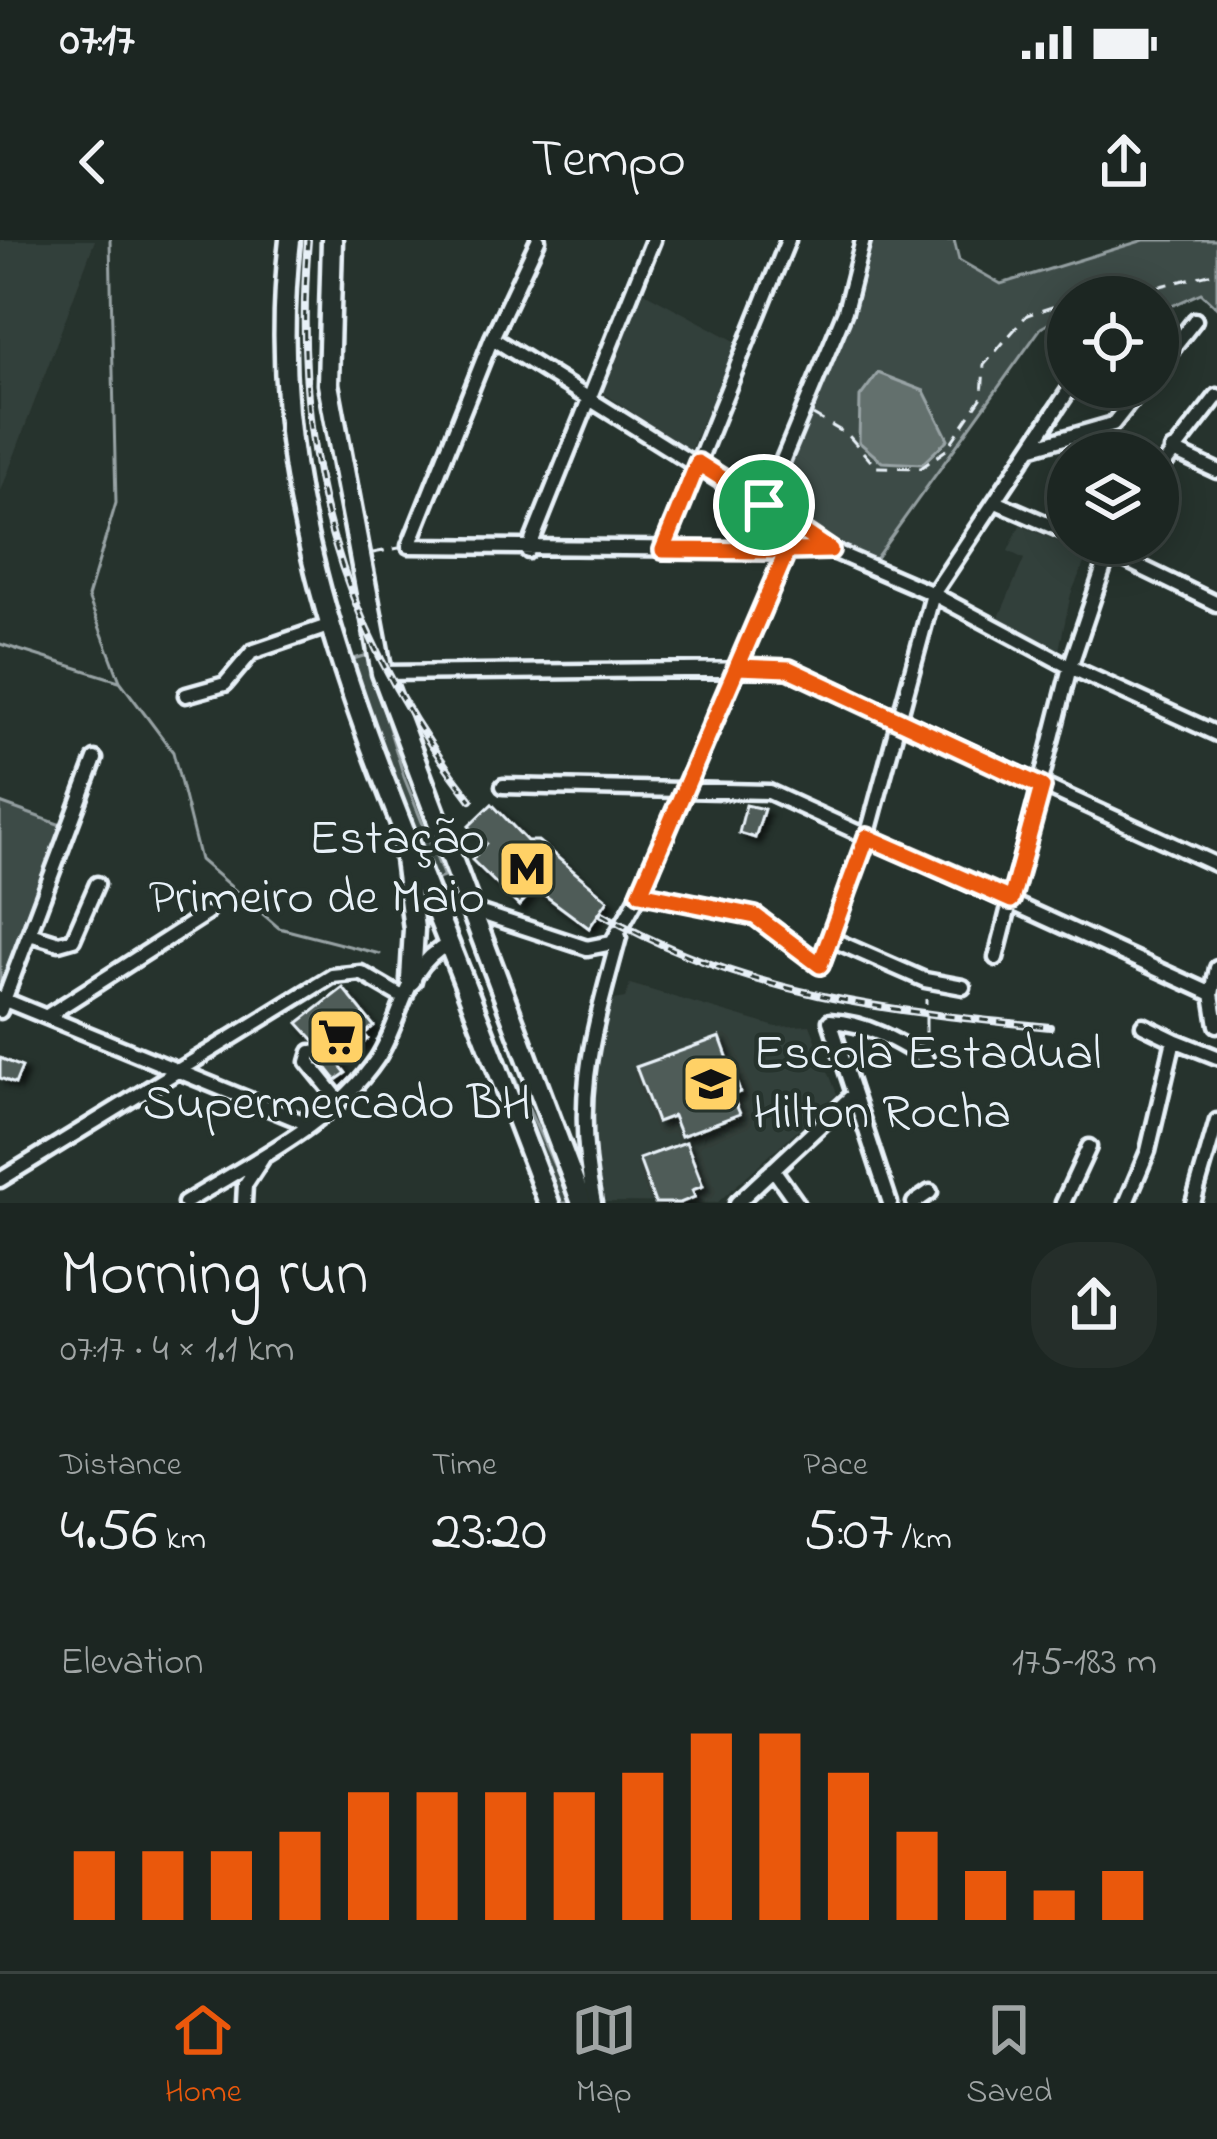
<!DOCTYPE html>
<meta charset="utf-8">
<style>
body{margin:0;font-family:"Indie Flower",sans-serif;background:#252e2a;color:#f1f3f6;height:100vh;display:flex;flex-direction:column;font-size:45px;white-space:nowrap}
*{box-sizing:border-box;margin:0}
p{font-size:39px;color:#a0a5a5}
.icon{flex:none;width:66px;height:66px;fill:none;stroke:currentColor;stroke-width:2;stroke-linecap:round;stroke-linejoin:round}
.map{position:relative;height:963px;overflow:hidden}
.side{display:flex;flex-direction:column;background:#1c2622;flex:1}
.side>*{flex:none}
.controls{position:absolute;left:1047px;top:36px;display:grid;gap:24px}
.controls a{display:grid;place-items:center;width:132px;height:132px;border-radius:50%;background:#1c2622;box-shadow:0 6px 30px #0003,0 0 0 3px #3a4340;font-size:60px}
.pin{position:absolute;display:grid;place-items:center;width:102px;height:102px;color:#fff;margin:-51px;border:6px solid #fff;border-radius:50%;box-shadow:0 3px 12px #0007}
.round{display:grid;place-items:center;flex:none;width:126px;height:126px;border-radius:48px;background:#252e2a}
.summary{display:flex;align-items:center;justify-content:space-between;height:204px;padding:0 60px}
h1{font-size:66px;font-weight:600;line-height:90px}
.figures{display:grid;grid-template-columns:repeat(3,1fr);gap:18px;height:204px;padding:12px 60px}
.figures div{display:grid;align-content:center}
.figures b{font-size:60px;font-weight:600}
.figures small{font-size:33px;font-weight:400}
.figures p{font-size:33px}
.chart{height:336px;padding:24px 60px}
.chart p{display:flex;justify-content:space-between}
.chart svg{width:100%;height:216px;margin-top:12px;stroke:#ea580c;stroke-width:6}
.status{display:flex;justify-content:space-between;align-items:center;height:84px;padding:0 60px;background:#1c2622;direction:ltr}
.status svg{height:33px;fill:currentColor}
header{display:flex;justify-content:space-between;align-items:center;height:156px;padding:0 60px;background:#1c2622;font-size:54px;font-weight:600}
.menu{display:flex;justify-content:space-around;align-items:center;height:168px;border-top:3px solid #3a4340;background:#1c2622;font-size:33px;color:#a0a5a5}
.menu a{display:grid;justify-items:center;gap:6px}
.menu .current{color:#ea580c}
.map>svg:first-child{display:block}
.built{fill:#333f3a}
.green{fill:#3e4b47;stroke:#939ea0;stroke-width:3}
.water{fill:#636f6d;stroke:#98a3a5;stroke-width:3}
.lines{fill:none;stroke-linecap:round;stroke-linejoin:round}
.stream{stroke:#98a3a5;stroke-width:3}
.building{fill:#505c59;stroke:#e8f1f8;stroke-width:3;filter:url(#shadow)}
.minor-casing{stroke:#e8f1f8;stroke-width:21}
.highway-casing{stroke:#e8f1f8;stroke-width:27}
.path{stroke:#e8f1f8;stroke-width:3;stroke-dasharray:12 9;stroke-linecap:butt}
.minor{stroke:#26332d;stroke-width:12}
.highway{stroke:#26332d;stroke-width:18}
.rail-casing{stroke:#e8f1f8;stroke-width:8}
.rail{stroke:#26332d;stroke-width:3;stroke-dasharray:9;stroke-linecap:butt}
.path-bridge{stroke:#e8f1f8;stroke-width:3;stroke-dasharray:12 9;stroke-linecap:butt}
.route-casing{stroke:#fff;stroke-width:24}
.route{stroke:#ea580c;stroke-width:15}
.labels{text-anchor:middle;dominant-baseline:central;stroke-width:9;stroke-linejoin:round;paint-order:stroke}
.poi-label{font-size:51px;fill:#e8f1f8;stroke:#26332d;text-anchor:end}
</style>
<div class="status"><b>07:17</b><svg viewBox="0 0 49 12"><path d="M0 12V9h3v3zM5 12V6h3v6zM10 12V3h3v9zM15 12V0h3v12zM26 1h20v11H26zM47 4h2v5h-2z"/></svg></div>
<header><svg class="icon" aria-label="back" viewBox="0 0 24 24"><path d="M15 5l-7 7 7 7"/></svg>Tempo<svg class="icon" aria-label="share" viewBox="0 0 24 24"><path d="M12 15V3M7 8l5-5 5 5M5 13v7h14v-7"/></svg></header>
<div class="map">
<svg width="1217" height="963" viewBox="0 0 1217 963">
<defs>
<filter id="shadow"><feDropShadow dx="5.5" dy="5.5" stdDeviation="3" flood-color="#0009"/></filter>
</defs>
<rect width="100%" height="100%" fill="#26332d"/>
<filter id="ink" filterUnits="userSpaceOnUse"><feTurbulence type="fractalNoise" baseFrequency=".00833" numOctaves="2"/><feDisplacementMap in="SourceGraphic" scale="24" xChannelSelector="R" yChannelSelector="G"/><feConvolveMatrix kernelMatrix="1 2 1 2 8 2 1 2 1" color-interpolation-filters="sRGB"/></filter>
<g filter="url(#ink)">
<path class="built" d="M0 0H95L0 254Z
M644 52 737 102 690 211 602 152Z
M1020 285 1088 314 1071 354 1059 410 997 382 1024 319 1008 311Z
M630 744 776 787 810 785 837 854 717 963 601 962 587 914 590 835 608 761 625 758Z"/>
<path class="green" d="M868 0H954L959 20 1001 44 1144 0H1217V68L1201 53 1158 72V57H1068V73L1041 88 873 322 832 303 769 261 838 100Z
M367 415 404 537 444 637 432 641 385 531 350 420Z
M0 563 61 585 0 746Z
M509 825 571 963H559Z"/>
<path class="water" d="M878 133 924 151 948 199 922 224 882 222 859 202 860 157Z"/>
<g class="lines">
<path class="stream" d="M110 0 116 263 88 357 120 441 173 512 200 620 279 688 380 714
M0 404 119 441"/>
</g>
<path class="building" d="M492 564 527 601H538L608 660 589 688 535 648 519 666 472 620 486 603 469 586Z
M746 565 764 569 755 598 739 593Z
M343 748 374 786 364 794 368 799 337 822 346 833 336 840 320 820 319 806 298 783Z
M720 797 740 852 732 855 740 874 681 896 673 876 657 882 636 827Z
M0 818 22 827 15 844 0 838Z
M686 902 703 946 692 950 695 957 680 963H655L639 919Z"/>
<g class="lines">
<defs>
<path id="minor" d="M538 0 492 98 409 306 831 310 933 354 1070 427 1217 494
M492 98 831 310
M1158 127 1195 80
M1033 207 1113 184 1142 147
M1172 210 1217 231
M1158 232 1217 156
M996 262 1068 293
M764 265 845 71 863 0
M1091 303 1217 364
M663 310 788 0
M528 311 653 0
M382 433 789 429 1217 625
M186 455 225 444 252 412 328 386
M503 546 769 552 1212 754
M640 653 755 676 820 725 867 597 933 354 1071 147
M469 669 587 708 612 703 640 653 787 311
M30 694 59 703 73 699 97 644
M831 699 925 740 963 747
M996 718 1070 427 1112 303
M1217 728 1212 754 1217 785
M0 758 308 884
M0 771 95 519
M47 776 206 674
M1174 800 1217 817
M311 812 308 822 338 859
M773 929 797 963
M0 940 332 736 361 733 404 758
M185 963C249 923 334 883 377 819 403 780 403 726 449 704
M244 963 245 945 262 919
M594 963C572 859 592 797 619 697
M737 963 853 855
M890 963 830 781C866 783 895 800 926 819
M914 963 930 952
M1063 963 1089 907
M1126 963 1148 911 1174 800 1143 785
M1193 963 1217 881"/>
<path id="highway" d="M290 0C263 237 341 435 427 649 469 753 509 858 549 963
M332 0 328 144 382 433 582 963
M404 611 414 689 411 740"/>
</defs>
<use href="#minor" class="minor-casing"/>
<use href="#highway" class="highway-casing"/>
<path class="path" d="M1117 57 1217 32
M813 175 848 195 876 227 921 228 946 210 982 157 984 125 1027 75 1068 62
M373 313 399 308
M926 785V807"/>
<use href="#minor" class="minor"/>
<use href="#highway" class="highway"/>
<defs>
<path id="rail" d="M308 0C291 216 337 388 471 560
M602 674C746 756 888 771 1050 787"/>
</defs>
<use href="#rail" class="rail-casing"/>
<use href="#rail" class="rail"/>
<path class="path-bridge" d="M926 785V759"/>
</g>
</g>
<g class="lines" filter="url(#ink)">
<defs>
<path id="route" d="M764 265 830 310 787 311 640 653 755 676 820 725 867 597 1011 660 1042 547 789 429 737 427 787 311 663 310 698 223 764 265"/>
</defs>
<use href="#route" class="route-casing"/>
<use href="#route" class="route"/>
</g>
<defs>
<symbol id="metro-square" viewBox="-11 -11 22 22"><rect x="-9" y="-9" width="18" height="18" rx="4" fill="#ffd166" stroke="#26332d"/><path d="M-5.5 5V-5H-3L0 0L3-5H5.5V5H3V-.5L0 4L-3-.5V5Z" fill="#111"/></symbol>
<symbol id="supermarket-square" viewBox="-11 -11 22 22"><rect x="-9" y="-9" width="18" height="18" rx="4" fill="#ffd166" stroke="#26332d"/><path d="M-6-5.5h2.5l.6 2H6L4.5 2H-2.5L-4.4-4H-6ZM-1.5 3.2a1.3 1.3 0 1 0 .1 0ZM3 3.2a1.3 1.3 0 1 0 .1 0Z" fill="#111"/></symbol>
<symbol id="school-square" viewBox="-11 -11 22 22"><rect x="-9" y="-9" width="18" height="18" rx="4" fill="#ffd166" stroke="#26332d"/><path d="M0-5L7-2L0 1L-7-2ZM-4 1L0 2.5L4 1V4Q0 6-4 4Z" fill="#111"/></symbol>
</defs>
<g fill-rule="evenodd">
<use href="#metro-square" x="494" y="596" width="66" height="66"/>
<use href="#supermarket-square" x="304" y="764" width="66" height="66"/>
<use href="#school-square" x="678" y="811" width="66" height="66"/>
</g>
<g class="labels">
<g class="poi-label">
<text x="485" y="600">Estação<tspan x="485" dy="59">Primeiro de Maio</tspan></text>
<text x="753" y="815" text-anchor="start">Escola Estadual<tspan x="753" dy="59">Hilton Rocha</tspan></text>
<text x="337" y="865" text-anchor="middle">Supermercado BH</text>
</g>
</g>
</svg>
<div class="controls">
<a><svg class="icon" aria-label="locate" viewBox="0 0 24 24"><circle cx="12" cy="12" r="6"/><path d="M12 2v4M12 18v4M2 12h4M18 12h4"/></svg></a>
<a><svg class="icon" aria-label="layers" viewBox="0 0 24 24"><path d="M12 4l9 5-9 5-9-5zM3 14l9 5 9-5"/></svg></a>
</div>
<div class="pin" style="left:764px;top:265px;background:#1e9e55"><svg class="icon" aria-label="arrive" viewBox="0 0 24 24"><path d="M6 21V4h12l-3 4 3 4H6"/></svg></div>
</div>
<section class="side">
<div class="summary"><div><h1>Morning run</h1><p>07:17 · 4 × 1.1 km</p></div><a class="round"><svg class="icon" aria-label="share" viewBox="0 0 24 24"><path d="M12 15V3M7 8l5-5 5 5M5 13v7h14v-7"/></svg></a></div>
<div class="figures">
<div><p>Distance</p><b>4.56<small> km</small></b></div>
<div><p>Time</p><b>23:20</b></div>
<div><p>Pace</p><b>5:07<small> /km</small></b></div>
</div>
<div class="chart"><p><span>Elevation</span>175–183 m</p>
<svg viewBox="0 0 160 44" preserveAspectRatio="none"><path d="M5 44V30M15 44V30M25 44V30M35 44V26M45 44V18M55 44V18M65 44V18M75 44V18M85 44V14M95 44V6M105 44V6M115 44V14M125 44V26M135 44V34M145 44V38M155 44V34"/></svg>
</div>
</section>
<nav class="menu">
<a class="current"><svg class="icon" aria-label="home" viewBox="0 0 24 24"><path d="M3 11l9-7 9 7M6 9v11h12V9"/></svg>Home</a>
<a><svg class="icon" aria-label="map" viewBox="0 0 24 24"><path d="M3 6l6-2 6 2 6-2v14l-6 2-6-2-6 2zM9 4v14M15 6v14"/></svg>Map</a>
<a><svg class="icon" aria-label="saved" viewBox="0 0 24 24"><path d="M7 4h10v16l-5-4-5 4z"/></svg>Saved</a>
</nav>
